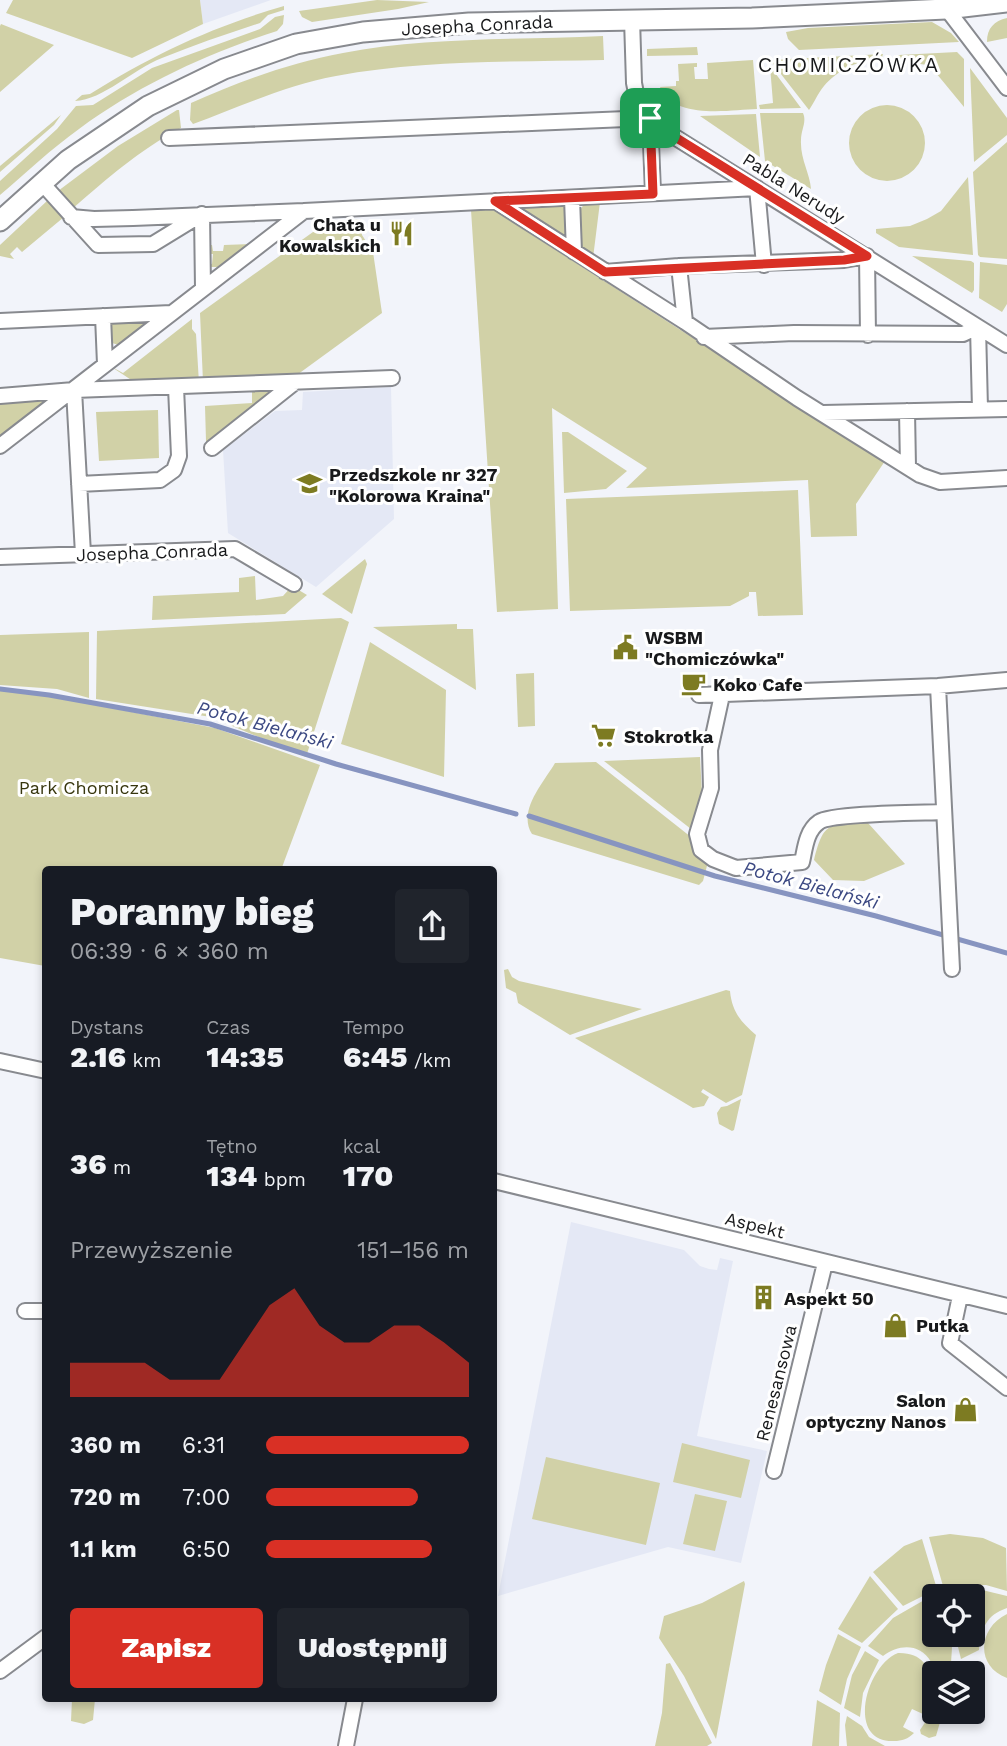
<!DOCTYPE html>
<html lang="pl">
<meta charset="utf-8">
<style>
body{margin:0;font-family:"Work Sans",sans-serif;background:#20242c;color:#f1f3f6;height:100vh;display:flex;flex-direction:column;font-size:26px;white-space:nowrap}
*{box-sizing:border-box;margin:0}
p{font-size:23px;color:#9ea1a6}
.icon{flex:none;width:38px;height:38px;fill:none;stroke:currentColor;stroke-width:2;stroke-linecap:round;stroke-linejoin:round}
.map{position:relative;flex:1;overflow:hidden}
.side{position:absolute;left:42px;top:866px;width:455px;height:836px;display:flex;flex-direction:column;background:#171b24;border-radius:7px;box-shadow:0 4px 10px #0003}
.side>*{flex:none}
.tools{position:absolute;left:922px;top:1584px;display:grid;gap:14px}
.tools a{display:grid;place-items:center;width:63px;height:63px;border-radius:7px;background:#171b24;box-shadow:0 4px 10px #0003;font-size:35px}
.pin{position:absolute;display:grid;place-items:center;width:60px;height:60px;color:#fff;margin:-30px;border-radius:14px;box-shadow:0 4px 10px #0006}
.round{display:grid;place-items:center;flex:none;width:74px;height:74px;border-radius:7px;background:#20242c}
.head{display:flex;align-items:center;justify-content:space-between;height:119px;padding:0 28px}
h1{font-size:38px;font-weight:800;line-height:52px}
.figures{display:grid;grid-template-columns:repeat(3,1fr);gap:10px;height:119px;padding:7px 28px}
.figures div{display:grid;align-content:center}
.figures b{font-size:30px;font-weight:800}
.figures small{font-size:19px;font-weight:400}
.figures p{font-size:19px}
.chart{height:196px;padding:14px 28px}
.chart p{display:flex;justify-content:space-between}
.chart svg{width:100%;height:126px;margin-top:7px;fill:#d93025;opacity:.7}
.button{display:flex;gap:14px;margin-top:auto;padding:14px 28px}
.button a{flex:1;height:80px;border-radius:7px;background:#d93025;color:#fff;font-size:28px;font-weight:800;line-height:80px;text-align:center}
.button a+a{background:#20242c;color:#f1f3f6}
ul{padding:0 28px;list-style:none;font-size:23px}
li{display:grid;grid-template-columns:112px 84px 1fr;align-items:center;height:52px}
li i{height:18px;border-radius:9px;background:#d93025}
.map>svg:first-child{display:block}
.built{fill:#e4e8f5}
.green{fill:#d1d1a7}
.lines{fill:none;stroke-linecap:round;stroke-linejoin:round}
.stream{stroke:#8794c0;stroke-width:5}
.street-casing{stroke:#888a8f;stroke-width:18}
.secondary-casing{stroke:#888a8f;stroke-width:23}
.street{stroke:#fff;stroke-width:14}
.secondary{stroke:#fff;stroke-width:19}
.route-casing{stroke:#fff;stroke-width:14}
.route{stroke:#d93025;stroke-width:9}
.labels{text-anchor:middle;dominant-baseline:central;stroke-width:6;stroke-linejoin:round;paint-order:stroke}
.street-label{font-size:18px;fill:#18191b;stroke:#fff}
.poi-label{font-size:18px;font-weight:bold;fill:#18191b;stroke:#fff;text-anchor:start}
.park-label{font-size:18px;fill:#37360e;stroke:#fff}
.water-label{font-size:19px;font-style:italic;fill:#3c4983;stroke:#fff}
.quarter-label{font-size:21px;letter-spacing:2px;fill:#18191b;stroke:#fff}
</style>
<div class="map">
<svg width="1007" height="1746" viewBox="0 0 1007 1746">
<rect width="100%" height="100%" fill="#f2f4fa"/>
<path class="built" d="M200 0H271L203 24Z
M391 387 394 519 316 587 228 533 223 450 275 411 302 410 303 392Z
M571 1222 684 1250 700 1266 709 1269 717 1270 720 1258 733 1261 697 1436 767 1451 741 1563 668 1547 498 1596Z"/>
<path class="green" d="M13 0H200L203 24 132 58 6 13Z
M377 0 429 2 398 9 312 22 302 17 299 11Z
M284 6V10L268 15 260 23C227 34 194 45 162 58 133 69 103 100 75 101L82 95 90 94C154 54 212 27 284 6Z
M284 15 283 24 277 31C206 54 139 85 79 129 51 149 26 173 0 195V181L57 129 76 106 93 105 152 68 260 29 275 17Z
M1007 18V38L987 42C987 28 994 21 1007 18Z
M932 22 951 33 959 42 799 50 788 39 786 32 808 28Z
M1 24 54 45 0 92V26Z
M603 36 604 60C515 62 423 60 336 76 287 85 239 107 193 124L190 120 191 103C240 81 290 63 343 53 425 37 519 40 603 36Z
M697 47 698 55 647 56V49Z
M957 52 964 59V107L936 73 926 65 895 59V55H899Z
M883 54 881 61C860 58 838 70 824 86 818 93 814 103 809 110L770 60Z
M753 60 757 109C729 110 673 120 660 87L676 86V81H679L678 64 697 63V67H694L695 79H708L707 63Z
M770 66 801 108 760 109 759 105 773 103Z
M970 68 1007 118V135L974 162Z
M849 143a38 38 0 1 1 76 0a38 38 0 1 1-76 0Z
M177 110H179L181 128C138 151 108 178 72 209L58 191 118 146Z
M760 113H803C807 122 801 130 801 140 800 159 810 173 811 189L765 161Z
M756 114 760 157 700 116Z
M61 115 54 125 0 172V166Z
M1007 142V259L980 257 978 255 973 172Z
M968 177 973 255 899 247 876 233V229L910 226 927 219 941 211Z
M48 200 64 217 22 252 17 247 10 254 14 259 0 256V245Z
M600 202 593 258 581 249 577 215 584 204Z
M568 204 569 225 565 226 566 238 569 240 519 211V206Z
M492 209 885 461 856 504 857 536 811 537 808 480 626 488 647 468 552 408 558 609 497 612 471 210Z
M361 219 362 235 373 252 382 313 290 380 203 382 200 313 313 232 328 228 330 222Z
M251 244 220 267H211L208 264H212L213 254H208V245H212L213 251H223L224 245Z
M912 256 971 261 974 263V290L972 293Z
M980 262 1007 265V304L1002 312 979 298Z
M192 319V329L196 334 199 383 139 385 110 366 123 373Z
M139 320 143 322V327L122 346 112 343 110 325 112 321Z
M252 389H277L210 444 206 441 205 406 252 403Z
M41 399 44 405 0 440V402Z
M158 410 159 458 99 461 96 412Z
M562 432H568L627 471 606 489 564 493Z
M798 490 803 615 758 616 756 592H749V596L730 606 570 611 566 499Z
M365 559 367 564 352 614 322 594Z
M255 576 256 600 283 596 292 586 307 595 285 614 152 620 153 596 239 592V578Z
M341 618 349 622 306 757 211 717 96 699 97 631Z
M457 624V629H473L476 690 373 627Z
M89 632V698L57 689 0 685V635Z
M370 642 446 690 444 777 341 744Z
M534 673 535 726 518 727 516 674Z
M0 690 33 693 215 728 320 765 281 870H46L45 966 0 958Z
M700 757 702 794 691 829 604 761Z
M596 762 691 837 708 862 703 881 699 885 532 834C517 811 544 782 555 763Z
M868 823 905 864 864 881 833 880 814 860C824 820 829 825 868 823Z
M508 969 512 977 519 981 642 1009 570 1035 518 1003 516 993 506 988 504 970Z
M726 990 730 991C732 1012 741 1022 756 1035L742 1095 726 1103 703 1089 701 1092 709 1097 704 1106 693 1108 575 1038Z
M741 1099 734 1130 732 1131 719 1124 717 1113 721 1107 727 1106Z
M682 1443 750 1460 741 1498 673 1482Z
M546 1457 660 1483 646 1545 532 1519Z
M695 1494 727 1501 715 1551 683 1544Z
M950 1534 983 1538 1006 1548 1007 1591 986 1585 943 1586 929 1537Z
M922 1539 937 1589 903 1606 873 1572 904 1546Z
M870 1576 898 1609 862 1643 838 1629Z
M744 1581 745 1584 716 1739 684 1676 659 1638 664 1616 702 1603Z
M954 1588H974L1007 1596V1608C986 1615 981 1629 979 1650L961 1659 955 1635 973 1634V1596H948L947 1591Z
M926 1599 934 1609V1634L950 1635 952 1648 951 1663 931 1662C920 1643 899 1644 883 1656L868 1646 893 1618Z
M1007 1614V1678C975 1666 978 1628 1007 1614Z
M838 1634 861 1647 847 1679 841 1705 819 1691 826 1665Z
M865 1651 879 1660 863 1693 860 1717 844 1708 852 1675Z
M898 1653C935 1652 936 1688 923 1714L912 1709 903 1727 914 1733C908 1739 902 1741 894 1741 845 1743 866 1665 898 1653Z
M670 1663 712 1743 707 1746H655L662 1713 666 1664Z
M934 1695V1712H943L936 1736 929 1738 921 1734 920 1730 928 1718Z
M72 1699H95L93 1720 84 1724 71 1721Z
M817 1700 840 1713 839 1746H812Z
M847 1716 862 1726 869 1737 885 1746H847L845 1725Z"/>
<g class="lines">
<path class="stream" d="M0 689 49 695 210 724 336 764 516 814
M529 816 715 876 876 916 1007 953"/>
<defs>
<path id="street" d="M943 4 1007 88
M632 19 634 83 638 103 654 124 1007 345
M169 138 650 118 653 193
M41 182 98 245 153 244 202 214 203 288
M572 198 574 252
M495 201 685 322 797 398 920 475 940 482 1007 478
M71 217 94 219 133 218 304 211
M679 266 685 322
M605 272 679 266 844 260 867 256 868 335
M103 316 105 364
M0 321 171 313
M704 337 794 333 963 334 978 327 980 409
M74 390 392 378
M0 396 74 390 83 554
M907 411 908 467
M823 413 1007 409
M0 446 304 211 757 188 764 265
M212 448 294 383
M79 484 160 480 174 470 179 456 176 387
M0 557 235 549 294 584
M938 686 952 969
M699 695 938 686 1007 680
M722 695 710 750 711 788 697 834 701 850 713 859 736 868 802 862C805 849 806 831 819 822 833 813 922 813 944 812
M0 1061 46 1071
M494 1181 1007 1306
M960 1296 950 1343 1007 1388
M25 1311H46
M774 1471 825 1263
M0 1671 46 1637
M346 1746 355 1699"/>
<path id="secondary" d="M0 221 68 160 148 106 224 69 296 44 363 32 469 23 752 18 946 9 1007 2"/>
</defs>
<use href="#street" class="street-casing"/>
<use href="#secondary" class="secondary-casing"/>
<use href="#street" class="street"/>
<use href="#secondary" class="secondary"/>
</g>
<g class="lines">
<defs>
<path id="route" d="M650 118 654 124 867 256 844 260 605 272 495 201 653 194Z"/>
</defs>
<use href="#route" class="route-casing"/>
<use href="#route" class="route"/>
</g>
<defs>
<symbol id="restaurant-bare" viewBox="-9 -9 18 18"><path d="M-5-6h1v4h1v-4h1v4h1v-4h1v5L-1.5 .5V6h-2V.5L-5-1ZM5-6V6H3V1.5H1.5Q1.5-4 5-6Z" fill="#7d7b22" stroke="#fff" stroke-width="2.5" paint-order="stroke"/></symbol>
<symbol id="school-bare" viewBox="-9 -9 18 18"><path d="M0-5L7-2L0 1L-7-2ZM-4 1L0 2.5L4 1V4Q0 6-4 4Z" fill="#7d7b22" stroke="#fff" stroke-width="2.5" paint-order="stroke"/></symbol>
<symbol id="civic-bare" viewBox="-9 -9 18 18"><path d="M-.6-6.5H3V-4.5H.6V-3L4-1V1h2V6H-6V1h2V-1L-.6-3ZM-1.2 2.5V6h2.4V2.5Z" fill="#7d7b22" stroke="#fff" stroke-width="2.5" paint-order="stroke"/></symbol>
<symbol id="cafe-bare" viewBox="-9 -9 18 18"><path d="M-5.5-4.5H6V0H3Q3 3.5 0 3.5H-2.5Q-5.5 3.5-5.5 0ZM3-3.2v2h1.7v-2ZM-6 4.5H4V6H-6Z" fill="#7d7b22" stroke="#fff" stroke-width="2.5" paint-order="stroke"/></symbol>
<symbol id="supermarket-bare" viewBox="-9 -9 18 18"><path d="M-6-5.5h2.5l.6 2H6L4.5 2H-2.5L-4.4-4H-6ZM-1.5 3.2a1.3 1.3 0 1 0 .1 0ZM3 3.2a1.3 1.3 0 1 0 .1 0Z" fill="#7d7b22" stroke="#fff" stroke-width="2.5" paint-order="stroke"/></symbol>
<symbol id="building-bare" viewBox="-9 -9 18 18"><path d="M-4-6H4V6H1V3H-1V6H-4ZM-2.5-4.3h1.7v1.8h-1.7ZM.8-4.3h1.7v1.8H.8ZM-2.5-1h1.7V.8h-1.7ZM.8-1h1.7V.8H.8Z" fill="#7d7b22" stroke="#fff" stroke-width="2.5" paint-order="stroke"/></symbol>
<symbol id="shop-bare" viewBox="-9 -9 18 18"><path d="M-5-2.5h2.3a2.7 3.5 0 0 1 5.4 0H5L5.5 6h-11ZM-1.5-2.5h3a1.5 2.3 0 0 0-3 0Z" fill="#7d7b22" stroke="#fff" stroke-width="2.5" paint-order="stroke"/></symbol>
</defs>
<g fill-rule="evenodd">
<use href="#restaurant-bare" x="384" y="216" width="35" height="35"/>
<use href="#school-bare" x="292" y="466" width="35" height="35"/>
<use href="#civic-bare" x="608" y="630" width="35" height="35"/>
<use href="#cafe-bare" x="676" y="666" width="35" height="35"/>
<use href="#supermarket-bare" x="586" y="718" width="35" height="35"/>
<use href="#building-bare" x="746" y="1280" width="35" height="35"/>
<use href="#shop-bare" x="878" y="1308" width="35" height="35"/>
<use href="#shop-bare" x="948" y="1392" width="35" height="35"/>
</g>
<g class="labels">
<g class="street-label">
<text transform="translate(477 25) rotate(-3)">Josepha Conrada</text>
<text transform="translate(794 188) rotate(32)">Pabla Nerudy</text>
<text transform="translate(152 552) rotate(-2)">Josepha Conrada</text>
<text transform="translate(755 1225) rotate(14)">Aspekt</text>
<text transform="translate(776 1383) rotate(-76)">Renesansowa</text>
</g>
<g class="poi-label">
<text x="381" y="224" text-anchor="end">Chata u<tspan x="381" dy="21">Kowalskich</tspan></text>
<text x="329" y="474">Przedszkole nr 327<tspan x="329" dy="21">"Kolorowa Kraina"</tspan></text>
<text x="645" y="637">WSBM<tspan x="645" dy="21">"Chomiczówka"</tspan></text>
<text x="713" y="684">Koko Cafe</text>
<text x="624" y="736">Stokrotka</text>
<text x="784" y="1298">Aspekt 50</text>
<text x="916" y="1325">Putka</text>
<text x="946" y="1400" text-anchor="end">Salon<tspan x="946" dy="21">optyczny Nanos</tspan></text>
</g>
<g class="park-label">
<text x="84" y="787">Park Chomicza</text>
</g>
<g class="water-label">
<text transform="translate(265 725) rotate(15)">Potok Bielański</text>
<text transform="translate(811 885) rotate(15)">Potok Bielański</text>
</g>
<g class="quarter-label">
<text x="849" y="64">CHOMICZÓWKA</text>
</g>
</g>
</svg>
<div class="tools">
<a><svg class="icon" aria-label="locate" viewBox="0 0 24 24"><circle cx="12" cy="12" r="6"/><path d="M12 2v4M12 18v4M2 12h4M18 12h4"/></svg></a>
<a><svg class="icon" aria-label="layers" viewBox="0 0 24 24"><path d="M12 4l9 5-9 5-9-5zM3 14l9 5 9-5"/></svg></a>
</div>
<div class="pin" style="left:650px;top:118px;background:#1e9e55"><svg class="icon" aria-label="arrive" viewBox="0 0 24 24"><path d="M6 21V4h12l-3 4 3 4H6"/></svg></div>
<section class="side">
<div class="head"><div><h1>Poranny bieg</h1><p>06:39 · 6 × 360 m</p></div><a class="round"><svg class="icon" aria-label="share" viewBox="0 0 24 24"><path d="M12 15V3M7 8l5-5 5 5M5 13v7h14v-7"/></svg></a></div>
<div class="figures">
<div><p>Dystans</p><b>2.16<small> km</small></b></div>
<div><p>Czas</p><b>14:35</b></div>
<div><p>Tempo</p><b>6:45<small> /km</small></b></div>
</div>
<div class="figures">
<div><b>36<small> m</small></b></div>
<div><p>Tętno</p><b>134<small> bpm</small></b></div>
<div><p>kcal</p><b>170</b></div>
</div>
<div class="chart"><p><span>Przewyższenie</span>151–156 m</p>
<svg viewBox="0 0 160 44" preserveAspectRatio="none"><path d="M0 44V32L10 32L20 32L30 32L40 38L50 38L60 38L70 25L80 12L90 6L100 19L110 25L120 25L130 19L140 19L150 25L160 32V44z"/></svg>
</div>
<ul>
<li><b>360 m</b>6:31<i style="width:100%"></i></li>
<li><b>720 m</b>7:00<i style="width:75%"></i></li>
<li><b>1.1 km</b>6:50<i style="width:82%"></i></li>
</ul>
<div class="button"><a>Zapisz</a><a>Udostępnij</a></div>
</section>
</div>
